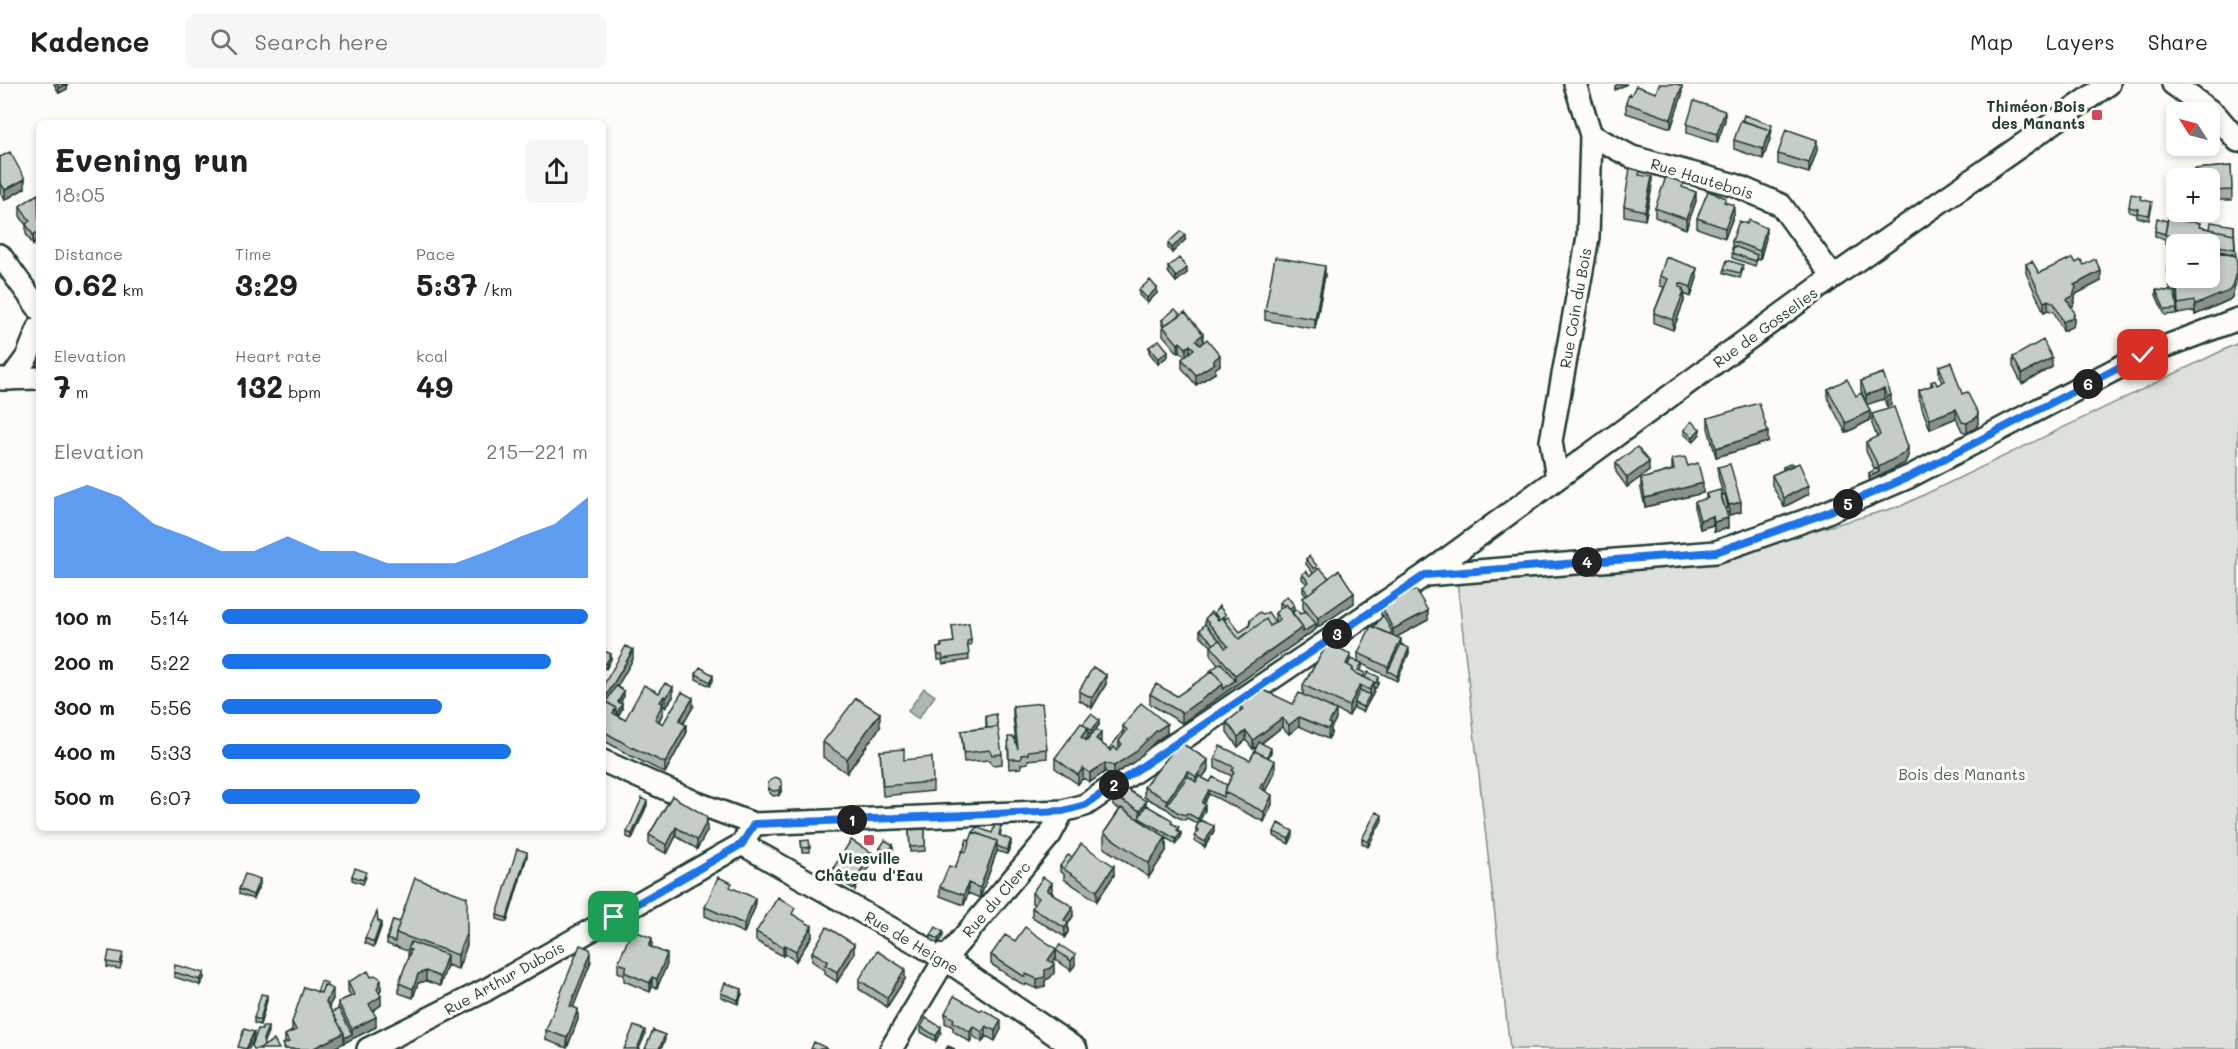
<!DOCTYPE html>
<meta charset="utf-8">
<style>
body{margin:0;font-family:Mali,sans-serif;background:#f6f6f6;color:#202124;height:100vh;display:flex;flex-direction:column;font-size:22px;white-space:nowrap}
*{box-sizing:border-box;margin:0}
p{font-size:20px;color:#757577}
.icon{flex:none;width:33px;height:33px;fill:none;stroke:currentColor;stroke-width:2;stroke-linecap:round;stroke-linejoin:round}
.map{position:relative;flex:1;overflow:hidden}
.panel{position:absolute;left:36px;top:36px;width:570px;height:711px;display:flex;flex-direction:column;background:#fff;border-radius:9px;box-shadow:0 3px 9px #0003}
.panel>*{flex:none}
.needle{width:39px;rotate:306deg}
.controls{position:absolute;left:2166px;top:18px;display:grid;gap:12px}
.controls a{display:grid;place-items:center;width:54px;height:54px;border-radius:9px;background:#fff;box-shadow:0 3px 9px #0003;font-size:30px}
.pin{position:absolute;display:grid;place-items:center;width:51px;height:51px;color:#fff;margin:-26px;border-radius:12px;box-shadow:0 3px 9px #0006}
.km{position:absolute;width:30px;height:30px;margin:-15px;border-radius:50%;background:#222;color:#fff;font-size:16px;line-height:30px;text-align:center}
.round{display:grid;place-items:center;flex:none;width:63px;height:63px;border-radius:9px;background:#f6f6f6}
.summary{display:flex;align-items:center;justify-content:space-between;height:102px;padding:0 18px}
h1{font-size:33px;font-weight:700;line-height:45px}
.stats{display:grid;grid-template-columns:repeat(3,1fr);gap:9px;height:102px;padding:6px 18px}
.stats div{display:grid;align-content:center}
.stats b{font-size:30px;font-weight:700}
.stats small{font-size:16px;font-weight:400}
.stats p{font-size:16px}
.chart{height:168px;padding:12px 18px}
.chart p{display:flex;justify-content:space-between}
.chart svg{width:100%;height:108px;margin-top:6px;fill:#1a73e8;opacity:.7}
ul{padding:0 18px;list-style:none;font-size:20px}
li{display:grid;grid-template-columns:96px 72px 1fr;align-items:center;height:45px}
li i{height:15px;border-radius:8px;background:#1a73e8}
header{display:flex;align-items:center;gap:36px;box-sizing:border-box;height:84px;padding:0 30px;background:#fff;border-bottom:2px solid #e0e0e0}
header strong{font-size:28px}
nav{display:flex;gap:33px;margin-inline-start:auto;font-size:21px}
.search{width:420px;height:54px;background:#f6f6f6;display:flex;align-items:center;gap:15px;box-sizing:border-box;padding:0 21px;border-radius:9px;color:#757577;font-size:22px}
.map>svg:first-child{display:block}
.green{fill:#dde0db;stroke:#7e8e88;stroke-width:1.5}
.water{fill:#aeb8b1;stroke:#75877f;stroke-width:1.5}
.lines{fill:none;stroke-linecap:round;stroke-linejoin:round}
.minor-casing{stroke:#1f3d34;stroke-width:26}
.minor{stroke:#fdfcf7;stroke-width:21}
.wall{fill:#aab0ab;stroke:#1f3d34;stroke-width:1.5}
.shaded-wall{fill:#8b908b;stroke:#1f3d34;stroke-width:1.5}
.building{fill:#c6cdc7;stroke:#1f3d34;stroke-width:1.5}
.route-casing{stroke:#fff;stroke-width:12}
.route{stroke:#1a73e8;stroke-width:8}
.poi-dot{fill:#d1495b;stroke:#fdfcf7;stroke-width:2}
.labels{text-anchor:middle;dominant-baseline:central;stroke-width:6;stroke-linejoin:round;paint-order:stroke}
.poi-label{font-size:15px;font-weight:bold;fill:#1f3d34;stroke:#fdfcf7;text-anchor:end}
.street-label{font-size:15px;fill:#1f3d34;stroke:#fdfcf7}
.park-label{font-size:15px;fill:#455e55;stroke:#fdfcf7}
</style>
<header>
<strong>Kadence</strong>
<div class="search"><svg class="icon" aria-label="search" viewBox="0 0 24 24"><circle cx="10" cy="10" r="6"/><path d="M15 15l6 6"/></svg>Search here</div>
<nav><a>Map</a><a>Layers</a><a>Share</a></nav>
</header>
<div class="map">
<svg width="2238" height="965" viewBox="0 0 2238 965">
<rect width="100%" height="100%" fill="#fdfcf7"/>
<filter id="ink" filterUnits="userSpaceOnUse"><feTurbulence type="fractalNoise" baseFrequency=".0167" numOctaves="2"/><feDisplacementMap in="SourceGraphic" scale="12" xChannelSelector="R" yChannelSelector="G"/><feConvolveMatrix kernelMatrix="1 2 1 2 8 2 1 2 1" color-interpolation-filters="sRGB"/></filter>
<g filter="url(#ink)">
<path class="green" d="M2238 259V965H1510L1457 497 1706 477 1901 422Z"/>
<path class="water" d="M924 604 935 612 918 635 908 627Z"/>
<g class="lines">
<defs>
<path id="minor" d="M2173 0 2216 31 2238 57
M1591 51 1632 73 1735 101 1781 121 1833 193
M0 171 39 225
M1 295 39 294
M11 295 27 273 39 243
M1557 394 1551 357 1588 153 1591 51 1575 0
M1426 491 1716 468 1818 432 1909 393 2143 271 2238 235
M603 677 697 719 754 740 1063 727 1085 721 1425 491 1833 193 2109 0
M742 760 945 875 1076 965
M368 965 486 906 742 760 754 740
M891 965 945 875 1050 751 1063 727"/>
</defs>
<use href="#minor" class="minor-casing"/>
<use href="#minor" class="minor"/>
</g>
<path class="wall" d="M54 0H67V5L59 9Z
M1656 9 1682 11 1671 44 1626 29V19L1631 11Z
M1725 36 1717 59 1687 49V40Z
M1772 46 1770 55 1763 75 1734 65V56Z
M1817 66 1809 89 1778 80V70Z
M0 73 25 104 5 116 0 108Z
M2231 82 2232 116H2210V94H2195V85Z
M1640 91 1652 103 1645 136 1624 132V122Z
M1684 104 1696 117 1686 145 1655 133V124Z
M38 110 33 161 26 150V141L20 132V122Z
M2141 115 2152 122 2149 136 2137 133V130L2129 128V123Z
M1726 118 1734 130 1725 154 1697 144V134Z
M2167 137H2184L2200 143 2210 145 2234 142 2237 194 2232 213 2229 216 2195 231 2194 227 2178 230 2177 208H2172H2175L2177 230 2165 231 2156 211V206L2170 207 2171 191 2167 189V184L2210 194V160H2176V165L2172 164V162L2165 160V155L2155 152V147Z
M1766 154 1760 176 1757 175 1755 182 1732 174 1733 167 1732 166V157Z
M1185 156 1172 169 1168 164V159Z
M2067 177 2084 181 2101 197 2076 210 2073 222 2071 223 2074 238 2073 242 2063 247 2054 228 2048 226 2044 228 2026 189V180L2039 189Z
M1168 183 1187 189 1176 198 1168 188Z
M1724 185H1743L1740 194 1724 189Z
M1325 191 1315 245 1265 236V227Z
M1660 192 1697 194 1691 213 1684 210V217L1673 246 1654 239V229L1664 203 1660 202Z
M1139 206 1157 209 1147 219 1139 211Z
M1162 236 1203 257 1220 281 1215 285V289L1196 301 1182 284V275L1185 273 1180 267 1178 269 1163 251V243L1162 241Z
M1149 263 1168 272 1158 280 1149 268Z
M2013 273 2052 283 2022 300 2013 282Z
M1939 282 1962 310 1978 339 1976 344 1967 349 1962 347 1956 334 1930 345 1919 316V306L1931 302V298L1937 301 1942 299 1939 291Z
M1883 289 1891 321 1887 323 1884 315 1867 320 1870 336 1846 349 1828 315V305L1864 314 1861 306V297Z
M1872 330 1908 372 1905 379 1870 397 1869 394V389L1875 386 1866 367V358L1877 353 1872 340Z
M1708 334 1768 358 1716 373 1708 344Z
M1684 346 1700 350 1693 358 1684 350Z
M1672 375 1688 382 1703 409 1645 423 1641 405V395L1672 386Z
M1616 379 1649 387 1627 403 1616 388Z
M1793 381 1809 410 1784 423 1772 401V391L1783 386V383Z
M1718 383 1741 428 1729 431 1728 428 1726 429 1728 444 1714 448 1713 441 1700 445 1695 427V418L1706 415V410L1721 412 1723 411 1718 392Z
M1306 475 1329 494 1354 519 1318 543 1316 541V545L1182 639 1150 620V610L1177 612 1210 589V587L1218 581 1211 572V562L1200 551V546L1205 540V535L1214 531V529L1226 534 1240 548 1249 542 1250 536 1263 531 1275 538V529L1281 524 1280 523V518L1294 526 1291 528 1292 529 1300 530 1305 527 1303 524V514L1306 512 1303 508V503L1307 500 1302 495V490L1310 492 1313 489 1306 480Z
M1381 521 1428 536 1396 553 1401 560 1409 569 1397 597 1362 580V584L1360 587 1365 594 1379 598 1376 604 1374 603V608L1363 628 1354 624V622L1349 632 1314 616 1336 635 1331 644V650L1328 655 1299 642 1289 650 1282 643 1262 659 1271 668 1268 674 1275 687 1265 707 1272 720 1264 738 1209 710 1204 720 1205 726 1200 736 1214 747 1205 763 1195 757V752L1196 749V744L1198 740 1187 734 1185 736 1177 733 1167 725 1144 713V703L1180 658 1208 686 1202 694 1210 698 1227 701 1232 692 1215 684V674L1250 676 1257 663 1253 665 1246 656 1238 663 1227 648V638L1240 628V621L1293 620 1303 610V601L1351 575 1358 578V569L1374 543 1382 533 1381 531Z
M952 542 971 556V561H968L969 576 943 580 942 576H938L937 564 941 563V560L954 558Z
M603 568 611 575 606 585 603 583Z
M633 575 617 603 624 612 620 619 622 625 618 632 625 636 659 609 673 613 666 623 663 622V629L659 637 663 640 693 623 684 639 686 650 665 689 629 671 603 656V602Z
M696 590 713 596 710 602 696 595Z
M1106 600 1092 624 1079 616V607Z
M1013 622 1047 665V674L1028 676V679L1021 680V684L1009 685 1008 663 1016 660 1013 632Z
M986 632 1002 670V680L992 681 990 676 964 678 961 647 986 644Z
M1083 640 1099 641 1091 652 1088 649V653L1086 656 1087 657 1101 659 1109 665 1123 647V642L1167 649 1156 657 1134 678 1114 691 1105 688 1090 698 1083 694 1078 700 1055 684V674Z
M880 643 847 689 823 673V658Z
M880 667 904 676 933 698V707L883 712Z
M768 699 782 706 779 711 773 712 769 708Z
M672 712 707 747 697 765 676 752 667 770 649 760V751Z
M1113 712 1146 721 1172 739 1179 747 1181 753 1176 760 1166 754V767L1149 793 1104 764V749L1120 725 1113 722Z
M647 721 632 755 627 753V748Z
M1382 736 1368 763 1362 759V755Z
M925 745V767L910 768 909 746Z
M1001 747 1000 752 1011 761 1007 770 997 767 980 814 968 809 964 821 940 812V803L955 784 963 767 970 756Z
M1274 748 1293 751 1289 760 1274 752Z
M801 757 810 763V768H802Z
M880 764 893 766 888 774 880 769Z
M527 772 507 838 497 835V831Z
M1072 773 1114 791 1097 817 1064 795V790L1060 787V782Z
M872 778 855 806 834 793V783Z
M352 792 366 793 363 800 352 796Z
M260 800 253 815 239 810V805Z
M732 804 755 823 744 849 705 832V823Z
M1032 809H1052L1073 832 1068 840V848L1065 853 1032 833V824L1034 820 1032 819Z
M795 832 812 852 796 877 785 870 783 872 756 857V848Z
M393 836 467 861 458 885 447 881 440 902 426 897 418 899 413 914 399 909V899L408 875V867L396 863V861L395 863 387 860V855Z
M378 837 381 843 374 863 365 859V854Z
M931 851 943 852 938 860 931 856Z
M1015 857 1056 874 1053 879 1054 889 1050 894 1045 896V902L1037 905 1026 900 1025 902 991 880V871Z
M1060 861 1075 881 1071 886 1056 876V866Z
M652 864 667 880 657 904 652 903 650 908 624 897V891L618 888V879Z
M812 868 854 870 837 898 825 890V886L812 877Z
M123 874 120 885 107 883V878Z
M591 878 573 923 578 935 567 964 546 956V946Z
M174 888 204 894 200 901 174 893Z
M371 893 381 905 379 909 381 921 373 927 376 943 331 965H283V960L285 959V951L292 947V938L317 908 327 902 333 915 329 922 332 928 338 926V918L351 912 348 907V898Z
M905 895 887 923 859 905V896Z
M721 909 742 910 738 920 721 913Z
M267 916 260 941 254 939V934Z
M945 929 1001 945 995 957 986 952 982 958 973 952 970 958 953 947V943L945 939Z
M921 943 941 948 936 957 921 948Z"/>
<path class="shaded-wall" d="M67 0V5L59 9V4Z
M1618 0H1627L1615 6V2Z
M1682 2V11L1671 44V35Z
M1725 27V36L1717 59V50Z
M1770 46V55L1763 75V65Z
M1817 56V66L1809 89V79Z
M1652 93V103L1645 136V127Z
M25 95V104L5 116V106Z
M1696 108V117L1686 145V135Z
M1734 121V130L1725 154V144Z
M1766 144V154L1760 176V167Z
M39 147V157L33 161V151Z
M1185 151V156L1172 169V164Z
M1325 182V191L1315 245V235Z
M1187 184V189L1176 198V193Z
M1697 184V194L1691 213V203Z
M2237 184V194L2232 213 2229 216 2195 231V221Z
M2101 187V197L2076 210 2073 222 2067 225V215L2074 201Z
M1157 204V209L1147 219V214Z
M1683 204V212L1684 207V217L1673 246V236Z
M2048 216V226L2044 228V218Z
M2074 228V238L2073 242 2063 247V238Z
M1203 250V260L1196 266V256Z
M1180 258V267L1178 269V260Z
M1190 261V271L1186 274V264Z
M1168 267V272L1158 280V275Z
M1220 271V281L1215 285V289L1196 301V291Z
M2052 274V283L2022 300V290Z
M1884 305V315L1866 321V311Z
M1891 311V321L1887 323V313Z
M1956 325V334L1930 345V335Z
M1870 327V336L1846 349V339Z
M1978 329V339L1976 344 1967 349V339Z
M1700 345V350L1693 358V353Z
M1768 348V358L1716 373V364Z
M1908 363V372L1905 379 1870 397V392L1879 388V383Z
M1649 378V387L1627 403V394Z
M1703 399V409L1645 423V414Z
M1809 401V410L1784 423V414Z
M1741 418V428L1729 431V421Z
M1713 432V441L1700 445V436Z
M1728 434V444L1714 448V438Z
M1354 509V519L1318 543V534Z
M1294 521V526L1287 531V526Z
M1428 527V536L1393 555V545Z
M1316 540V545L1182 639V629L1223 600 1235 596V591L1303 543Z
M1401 555V565L1388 587V583Z
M1409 564V569L1397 597V592Z
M633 566V575L606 622 604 616Z
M611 570V575L606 585V580Z
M1351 570V579L1346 585V580Z
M713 591V596L710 602V598Z
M1106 591V600L1092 624V614Z
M1374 598V608L1363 628V623L1370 611V606Z
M1360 601V611L1354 619V622L1349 632V622Z
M673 603V613L666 623V614Z
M624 607V612L618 623V618Z
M664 612 663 629 655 645V635L660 618Z
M693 614V623L679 646V637Z
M622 620V625L617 634V629Z
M1336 626V635L1331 644V650L1328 655 1329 639Z
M880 629V643L847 689V675Z
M1299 633V642L1289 650V641Z
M1282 634V643L1253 665V656Z
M1099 636V641L1091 652V647Z
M1167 640V649L1156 657 1134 678 1114 691V682L1156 647Z
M686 641V650L665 689V679Z
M1088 644V653L1081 662V653Z
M1246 647V656L1238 663V653Z
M1101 649V658L1096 655Z
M1271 664V668L1265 681V676Z
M1208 676V686L1196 702V693Z
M1275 677V687L1264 710V700Z
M1105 679V688L1090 698V689Z
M1083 684V694L1078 700V691Z
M1188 687V697L1167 720V716Z
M782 701V706L779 711V706Z
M1209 706V710L1202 724V719Z
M1272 711V720L1264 738V728Z
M647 717V721L632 755V750Z
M1146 717V726L1140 734V727Z
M1205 721V726L1198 740V735Z
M1382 731V736L1368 763V758Z
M707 737V747L697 765V756Z
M1214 742V747L1205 763V758Z
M676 743V752L667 770V761Z
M1293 747V751L1289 760V755Z
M1181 749V753L1176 760V755Z
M1166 753V767L1149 793V779Z
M1011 756V761L1007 770V766Z
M997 757V767L980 814V804Z
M893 761V766L888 774V769Z
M527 768V772L507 838V834Z
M872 769V778L855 806V796Z
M1114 782V791L1097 817V807Z
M260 795V800L253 815V811Z
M968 799V809L964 821V811Z
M1052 799V809L1047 806Z
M755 814V823L744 849V840Z
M1073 823V832L1068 840V848L1065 853 1064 836Z
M381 838V843L374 863V858Z
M812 842V852L796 877V867Z
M467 847V861L458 885V871Z
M943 848V852L938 860V855Z
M652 854V864L649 862Z
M854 860V870L837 898V888Z
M785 861V870L783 872V863Z
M1056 865V874L1049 885 1054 880V889L1050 894 1045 896V902L1037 905V895L1045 886 1048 876Z
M591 869V878L570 932V922Z
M667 870V880L657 904V895Z
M447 871V881L440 902V893Z
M1075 871V881L1071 886V877Z
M905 885V895L887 923V914Z
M426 887V897L418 899 413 914V905L418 890Z
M204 889V894L200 901V896Z
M652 893V903L650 908V899Z
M381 895V905L377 914 381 912V921L369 929V920Z
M333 905V915L326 927V918Z
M742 905V910L738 920V916Z
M267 911V916L260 941V936Z
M578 925V935L567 964V954Z
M376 933V943L344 959V954L352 950V945Z
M1001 936V945L995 957V947Z
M973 942V952L970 958V948Z
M986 942V952L982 958V948Z
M268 943V948L263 960V955Z
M941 943V948L936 957V952Z
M645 946V951L639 965H637Z
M254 948V953L249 965H246Z
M344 949V959L331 965H312Z
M665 951V956L661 965H659Z"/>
<path class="building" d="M57 0H67L59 4Z
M1659 0H1677L1682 2 1671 35 1626 19 1629 10 1631 11 1636 2 1656 9Z
M1694 17 1725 27 1717 50 1687 40Z
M1744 31 1772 41 1770 51V46L1742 37Z
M1741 36 1770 46 1763 65 1734 56Z
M1786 45 1817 56 1809 79 1778 70Z
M10 68 25 95 5 106 0 98V73Z
M2231 82 2232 106 2210 107V94H2195V85Z
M1630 84 1640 87 1639 91 1652 93 1645 127 1624 122Z
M1666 93 1684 99 1682 103 1696 108 1686 135 1655 124Z
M1708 107 1726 114 1724 118 1734 121 1725 144 1697 134Z
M38 110 39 147 33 151 26 140 30 137 20 122Z
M2131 110 2141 112 2140 115 2152 118 2149 131 2137 129 2138 125 2129 123Z
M2169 128 2176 129 2177 128H2184L2183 137 2200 139 2199 143 2234 150 2235 165 2172 154 2173 152 2165 151Z
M2157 134 2167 137 2165 150 2155 147Z
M1749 136 1766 144 1760 167 1732 157 1739 137 1747 140Z
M2211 138 2234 142V150L2210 145Z
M1181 147 1185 151 1172 164 1168 159Z
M1734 162 1757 171 1755 177 1732 169Z
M2210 165 2233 170V171L2210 167Z
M2210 167 2236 172 2237 184 2232 203 2229 207 2195 221 2194 217 2178 220 2177 204 2178 194H2193L2192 204 2204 202 2206 194H2210Z
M2170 171 2176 173V194H2178L2177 203H2170L2172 187 2167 184Z
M1275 173 1325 182 1315 235 1265 227Z
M1666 173 1697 184 1691 203 1680 199 1679 203 1683 204 1682 206 1684 207 1673 236 1654 229 1668 195 1660 192Z
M1179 174 1187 184 1176 193 1168 183Z
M2073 174 2076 179 2081 176 2084 181 2095 175 2101 187 2074 201 2076 203 2073 212 2067 215 2074 228 2073 233 2063 238 2054 219 2048 216 2044 218 2026 180 2032 177 2039 189 2067 176V177Z
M1727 176 1743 181 1740 189 1724 185Z
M2194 194H2206L2204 202 2193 204Z
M1150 196 1157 204 1147 214 1139 206Z
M2156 206 2175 208 2177 225 2165 226Z
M1175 225 1181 231 1165 241 1162 236Z
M1185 228 1203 250 1196 256 1200 261 1207 255 1220 271 1213 277 1215 279 1196 291 1182 275 1194 265 1190 261 1186 264 1180 258 1178 260 1163 242Z
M1159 256 1168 267 1158 275 1149 263Z
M2043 256 2052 274 2022 290 2013 273Z
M1951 278 1962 310 1967 308 1978 329 1976 334 1967 339 1962 338 1956 325 1930 335 1919 306 1933 301 1931 298 1935 296 1937 301 1945 297 1939 282Z
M1883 289 1891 311 1887 313 1884 305 1866 311 1861 297Z
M1847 295 1856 312 1861 309 1870 327 1846 339 1828 305Z
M1759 319 1768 348 1716 364 1708 334Z
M1894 323 1908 363 1905 369 1879 383 1866 358 1880 351 1872 330Z
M1691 337 1700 345 1693 353 1684 346Z
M1637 363 1649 378 1627 394 1616 379Z
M1685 373 1688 382 1698 379 1703 399 1645 414 1641 395 1674 386 1672 375Z
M1792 379 1793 381 1784 385 1783 383Z
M1799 379 1809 401 1784 414 1772 391Z
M1730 380 1741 418 1729 421 1718 383Z
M1877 384 1879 388 1870 392 1869 389Z
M1720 406 1728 434 1714 438 1713 432 1700 436 1695 418 1708 414 1706 410Z
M1725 410 1728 424 1725 425 1721 412Z
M1309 472 1317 482 1314 485 1306 475Z
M1320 484 1329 494 1308 510 1303 503 1309 498 1302 490 1306 487 1310 492Z
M1339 486 1354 509 1318 534 1303 514Z
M1416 506 1428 527 1393 545 1381 521 1407 508Z
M1287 512 1294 521 1289 525 1286 520 1284 522 1280 518Z
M1286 520 1303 543 1235 591 1211 562 1220 556 1225 564 1228 562 1205 535 1211 528 1218 536 1222 533 1239 555 1266 535 1270 542 1280 535 1275 529Z
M1219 522 1226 531 1219 535 1214 529Z
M1297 525 1300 530 1306 527 1316 540 1303 548V543L1292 529Z
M1260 528 1263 531 1268 528 1275 538 1270 542 1266 535 1239 555 1224 536 1228 533 1240 548 1249 542 1251 537 1250 536Z
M1383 531 1392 548 1389 550 1374 543Z
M969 539 971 556 967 557 969 571 943 575 942 571H938L937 564 942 563 941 560 954 558 952 542Z
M1205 540 1219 556 1214 560 1200 546Z
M1371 542 1401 555 1388 583 1358 569Z
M1328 559 1351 570 1346 580 1353 584 1352 587 1374 598 1370 606 1360 601 1349 622 1303 601Z
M1401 560 1409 564 1397 592 1388 587Z
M626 562 633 566 604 616 616 624 613 629 625 636 644 601 659 609 665 599 673 603 666 614 664 612 660 618 663 619 655 635 663 640 682 608 693 614 679 637 686 641 665 679 629 662 603 647V602Z
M604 567 611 570 606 580 603 578V568Z
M1351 575 1362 579 1358 586 1365 589 1363 593 1353 588V584L1348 581Z
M1221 579 1235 596 1223 605V600L1213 587 1211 588 1210 587Z
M700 583 713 591 710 598 696 590Z
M1093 583 1106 591 1092 614 1079 607Z
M1213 587 1223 600 1182 629 1150 610 1156 600 1177 612Z
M1368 588 1379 593 1376 599 1365 594Z
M616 602 624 607 618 618 622 620 617 629 616 628V624L606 618Z
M1261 605 1293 620 1299 609 1336 626 1329 639 1331 640 1328 645 1299 633 1289 641 1282 634 1253 656 1246 647 1238 653 1227 638 1243 625 1240 621Z
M1360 606 1370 611 1363 623 1354 619Z
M856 614 880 629 847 675 823 658Z
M1042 619 1047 665 1028 667V670L1021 671V675H1009L1008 653H1014L1018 665 1013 622Z
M1141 619 1167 640 1156 647 1134 669 1114 682 1105 679 1090 689 1083 684 1078 691 1055 674 1081 639 1088 644 1081 653 1087 657 1096 645 1101 649 1096 655 1111 667 1114 663 1117 666 1122 660 1119 657 1127 646 1123 642Z
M996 630 998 643 987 644 986 632Z
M1091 630 1099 636 1091 647 1083 640Z
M998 643 1002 670 992 671 990 666 964 669 961 647Z
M1123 647 1125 649 1119 657V662H1120L1117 666 1114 663 1111 667 1109 665Z
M1180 658 1208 676 1196 693 1188 687 1167 716 1144 703Z
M1259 658 1271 664 1267 673 1255 667 1254 668Z
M1220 662 1250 676 1255 667 1275 677 1264 700 1262 699 1260 704 1272 711 1264 728 1224 708 1234 688 1232 687 1234 683 1215 674Z
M904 665V676L932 673 933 698 883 702 880 667Z
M1188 692 1196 698 1199 692 1210 698 1213 693 1227 701 1224 708V713L1209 706 1202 719 1205 721 1198 735 1187 729 1185 731 1177 728 1167 720Z
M775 693 780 695 782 701 779 706 773 707 769 704 768 699Z
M1120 701 1146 717 1140 727 1113 712Z
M672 712 706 732 707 737 697 756 676 743 667 761 649 751Z
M642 714 647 717 632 750 627 748Z
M1146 721 1172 736 1171 739 1179 743 1177 746 1181 749 1176 755 1139 734Z
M1121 724 1166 753 1149 779 1104 749Z
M1376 728 1382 731 1368 758 1362 755Z
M1200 736 1214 742 1205 758 1195 752 1198 746 1196 744Z
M1278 739 1293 747 1289 755 1274 748Z
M995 741 1001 742 999 751 1011 756 1007 766 997 762V757L974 748 976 743 992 749Z
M925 745V762L910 763 909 746Z
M973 748 997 757 980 804 968 799 964 811 940 803 949 782 955 784 962 767 966 768Z
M967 755 970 756 966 768 963 767Z
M809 756 810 763 802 764 801 757Z
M851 756 872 769 855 796 834 783Z
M885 756 893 761 888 769 880 764Z
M1081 760 1114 782 1097 807 1064 785Z
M517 765 527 768 507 834 497 831Z
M1077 766 1064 785 1060 782 1068 771 1072 773Z
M355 784 366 788 363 796 352 792Z
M245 790 260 795 253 811 239 805Z
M718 793 732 799 730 803 755 814 744 840 705 823Z
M1043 793 1052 799 1047 806 1073 823 1064 836 1068 839 1065 844 1032 824 1039 814 1032 809Z
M415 794 467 813V847L458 871 396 849Z
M778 813 795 824 792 830 812 842 796 867 785 861 783 863 756 848Z
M377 828 378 837 381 838 374 858 365 854Z
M393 836 400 838 396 849 395 858 387 855Z
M827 843 854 860 837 888 825 881 828 877 812 868Z
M936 843 943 848 938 855 931 851Z
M1025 843 1056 865 1048 876 1054 880 1050 884 1045 886V893L1037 895 1026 890 1025 893 991 871 1005 851 1015 857Z
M632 846 652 854 649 862 667 870 657 895 652 893 650 899 624 888 627 882 618 879Z
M411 858 447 871 440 893 426 887 418 890 413 905 399 899 411 866 408 865Z
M580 861 590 865 591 869 570 922 578 925 567 954 546 946Z
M1060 861 1075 871 1071 877 1056 866Z
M109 867 123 869 120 880 107 878Z
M877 867 905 885 887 914 859 896Z
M175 881 204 889 200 896 174 888Z
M368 887 371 893 375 891 381 895 377 905 381 912 369 920 376 933 352 945 338 918 354 911 348 898Z
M321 897 327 899 326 902 324 901 321 909 317 908Z
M725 899 742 905 738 916 721 909Z
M324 901 333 905 326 918 344 949 312 965H286L283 960 289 958 285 951 296 946 292 938 304 903 321 909Z
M261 910 267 911 260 936 254 934Z
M954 912 981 927 982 925 1001 936 995 947 986 942 982 948 973 942 970 948 953 938 954 935 945 929Z
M339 925 352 950 344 954V949L332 928Z
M926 934 941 943 936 952 921 943Z
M634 942 645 946 637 965H624Z
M262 943H268L263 955 264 962 258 965H254L252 962 258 945 262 946Z
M244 945 254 948 246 965 238 963Z
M653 946 665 951 659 965H645Z
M274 956 279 965H258Z
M814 958 828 965H811Z
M948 962 955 965H946Z"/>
</g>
<g class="lines" filter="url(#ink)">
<defs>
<path id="route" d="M614 833 742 760 754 740 1063 727 1085 721 1425 491 1716 468 1818 432 1909 393 2143 271"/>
</defs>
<use href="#route" class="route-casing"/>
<use href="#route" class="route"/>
</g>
<g class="poi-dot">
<rect x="2091" y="25" width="12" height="12" rx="3"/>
<rect x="863" y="750" width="12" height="12" rx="3"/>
</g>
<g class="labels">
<g class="poi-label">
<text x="2085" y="22">Thiméon Bois<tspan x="2085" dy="17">des Manants</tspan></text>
<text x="869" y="774" text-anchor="middle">Viesville<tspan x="869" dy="17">Château d'Eau</tspan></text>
</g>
<g class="street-label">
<text transform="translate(1702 94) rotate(17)">Rue Hautebois</text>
<text transform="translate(1575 224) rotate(-80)">Rue Coin du Bois</text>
<text transform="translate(1765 243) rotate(-36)">Rue de Gosselies</text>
<text transform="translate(996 815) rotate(-49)">Rue du Clerc</text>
<text transform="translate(912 858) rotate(31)">Rue de Heigne</text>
<text transform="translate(504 894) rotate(-29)">Rue Arthur Dubois</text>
</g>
<g class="park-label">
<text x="1962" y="690">Bois des Manants</text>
</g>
</g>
</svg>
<div class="controls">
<a><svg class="needle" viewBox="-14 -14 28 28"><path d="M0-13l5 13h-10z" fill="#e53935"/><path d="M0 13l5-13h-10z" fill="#757577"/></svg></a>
<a>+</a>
<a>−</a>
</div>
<div class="pin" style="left:614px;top:833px;background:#1e9e55"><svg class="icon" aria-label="arrive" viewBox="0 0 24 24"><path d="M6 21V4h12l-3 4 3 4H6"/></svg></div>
<div class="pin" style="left:2143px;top:271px;background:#d93025"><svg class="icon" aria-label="check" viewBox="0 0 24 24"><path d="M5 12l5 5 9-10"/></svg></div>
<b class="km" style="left:852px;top:736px">1</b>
<b class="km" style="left:1114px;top:701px">2</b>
<b class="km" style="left:1337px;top:550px">3</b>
<b class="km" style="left:1587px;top:478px">4</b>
<b class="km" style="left:1848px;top:420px">5</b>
<b class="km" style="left:2088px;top:300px">6</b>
<section class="panel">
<div class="summary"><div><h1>Evening run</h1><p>18:05</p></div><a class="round"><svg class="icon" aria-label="share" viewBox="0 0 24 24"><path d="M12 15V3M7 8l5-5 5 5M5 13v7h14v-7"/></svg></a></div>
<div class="stats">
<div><p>Distance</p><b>0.62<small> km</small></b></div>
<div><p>Time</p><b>3:29</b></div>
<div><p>Pace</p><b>5:37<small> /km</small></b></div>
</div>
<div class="stats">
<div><p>Elevation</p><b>7<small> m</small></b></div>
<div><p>Heart rate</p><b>132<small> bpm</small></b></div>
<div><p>kcal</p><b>49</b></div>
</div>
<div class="chart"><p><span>Elevation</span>215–221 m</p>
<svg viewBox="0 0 160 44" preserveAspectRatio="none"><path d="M0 44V11L10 6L20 11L30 22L40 27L50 33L60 33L70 27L80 33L90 33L100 38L110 38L120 38L130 33L140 27L150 22L160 11V44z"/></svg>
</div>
<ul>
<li><b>100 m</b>5:14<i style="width:100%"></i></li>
<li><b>200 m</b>5:22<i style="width:90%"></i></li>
<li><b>300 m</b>5:56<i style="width:60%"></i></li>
<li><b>400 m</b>5:33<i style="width:79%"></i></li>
<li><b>500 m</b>6:07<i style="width:54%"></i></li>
</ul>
</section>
</div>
